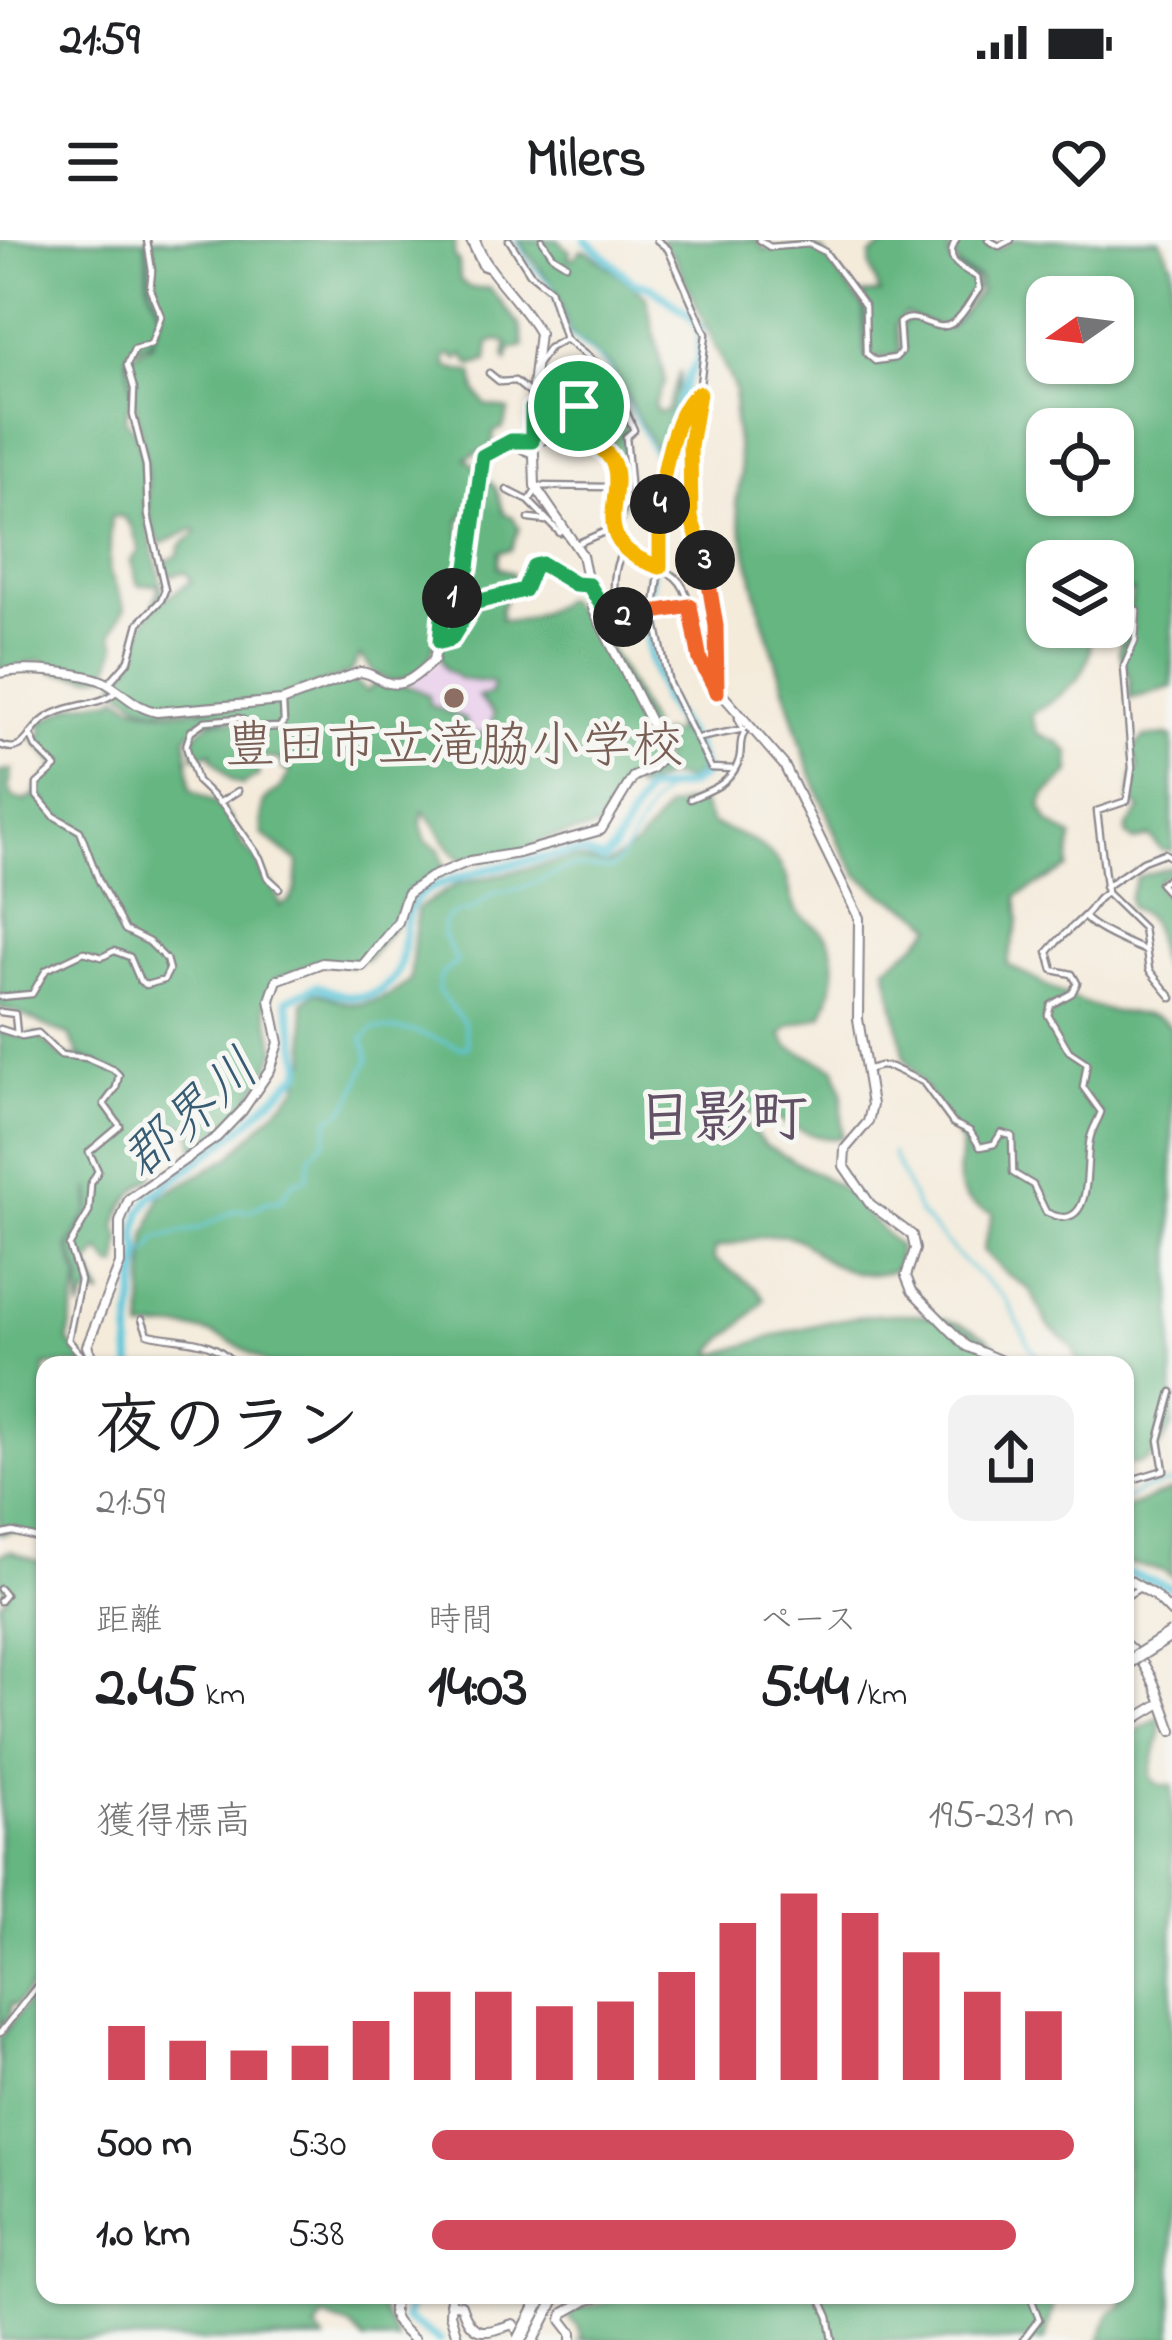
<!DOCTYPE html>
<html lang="ja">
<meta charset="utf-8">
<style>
body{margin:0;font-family:"Indie Flower","Klee One",sans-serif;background:#f2f2f2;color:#202124;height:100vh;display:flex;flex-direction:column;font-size:45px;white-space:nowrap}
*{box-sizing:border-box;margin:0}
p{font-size:39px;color:#757577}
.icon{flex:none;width:66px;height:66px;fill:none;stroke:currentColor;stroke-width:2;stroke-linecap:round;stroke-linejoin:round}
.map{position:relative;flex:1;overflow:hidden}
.side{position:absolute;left:36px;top:1116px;width:1098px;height:948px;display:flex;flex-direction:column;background:#fff;border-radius:24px;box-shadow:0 3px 9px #0004}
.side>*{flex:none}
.needle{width:78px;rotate:256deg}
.tools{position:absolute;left:1026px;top:36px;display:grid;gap:24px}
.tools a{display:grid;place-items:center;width:108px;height:108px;border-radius:24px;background:#fff;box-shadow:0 3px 9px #0004;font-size:60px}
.pin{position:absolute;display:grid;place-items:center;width:102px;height:102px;color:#fff;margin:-51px;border:6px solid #fff;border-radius:50%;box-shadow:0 3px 12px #0007}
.km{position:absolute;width:60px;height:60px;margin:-30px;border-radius:50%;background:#222;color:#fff;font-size:33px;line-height:60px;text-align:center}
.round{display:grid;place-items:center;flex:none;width:126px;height:126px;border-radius:24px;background:#f2f2f2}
.overview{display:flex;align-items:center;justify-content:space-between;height:204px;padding:0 60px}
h1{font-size:66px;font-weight:700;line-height:90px}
.figures{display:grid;grid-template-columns:repeat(3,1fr);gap:18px;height:204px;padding:12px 60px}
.figures div{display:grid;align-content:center}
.figures b{font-size:60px;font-weight:700}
.figures small{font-size:33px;font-weight:400}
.figures p{font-size:33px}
.chart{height:336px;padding:24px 60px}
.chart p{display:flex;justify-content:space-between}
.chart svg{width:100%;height:216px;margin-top:12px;stroke:#d1495b;stroke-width:6}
ul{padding:0 60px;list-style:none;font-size:39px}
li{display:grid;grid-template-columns:192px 144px 1fr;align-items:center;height:90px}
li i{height:30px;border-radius:15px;background:#d1495b}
.status{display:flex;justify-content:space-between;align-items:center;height:84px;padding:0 60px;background:#fff;direction:ltr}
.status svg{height:33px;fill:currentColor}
header{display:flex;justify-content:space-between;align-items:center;height:156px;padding:0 60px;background:#fff;font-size:54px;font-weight:700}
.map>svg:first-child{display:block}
.built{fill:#ead1ec}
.forest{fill:#65b681;stroke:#446c5e;stroke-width:3;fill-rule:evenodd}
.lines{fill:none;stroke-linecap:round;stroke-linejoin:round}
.stream{stroke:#5ec7da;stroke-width:3}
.river{stroke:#5ec7da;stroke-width:8}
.street-casing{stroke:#8b868b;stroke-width:9}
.secondary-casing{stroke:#8b868b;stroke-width:12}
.highway-casing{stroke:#8b868b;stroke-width:16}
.street{stroke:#fff;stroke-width:4.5}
.secondary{stroke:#fff;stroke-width:8}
.highway{stroke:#fff;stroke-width:12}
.highway-bridge-casing{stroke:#8b868b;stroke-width:16;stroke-linecap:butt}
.highway-bridge{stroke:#fff;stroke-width:12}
.split-1-casing{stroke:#fff;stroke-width:24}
.split-2-casing{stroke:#fff;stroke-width:24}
.split-3-casing{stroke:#fff;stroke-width:24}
.split-4-casing{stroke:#fff;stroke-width:24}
.split-5-casing{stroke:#fff;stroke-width:24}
.split-1{stroke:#22a559;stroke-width:15}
.split-2{stroke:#22a559;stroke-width:15}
.split-3{stroke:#f0652b;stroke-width:15}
.split-4{stroke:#f5b400;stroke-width:15}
.split-5{stroke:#f5b400;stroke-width:15}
.education-dot{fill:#8d6e63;stroke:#f6f6f2;stroke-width:4.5}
.labels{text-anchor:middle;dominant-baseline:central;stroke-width:10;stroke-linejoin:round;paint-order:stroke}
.education-label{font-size:51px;fill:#785e54;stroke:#f6f6f2}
.water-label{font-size:54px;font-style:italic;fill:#375c73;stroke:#f6f6f2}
.quarter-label{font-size:57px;font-weight:bold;fill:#625166;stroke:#f6f6f2}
</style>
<div class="status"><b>21:59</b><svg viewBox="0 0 49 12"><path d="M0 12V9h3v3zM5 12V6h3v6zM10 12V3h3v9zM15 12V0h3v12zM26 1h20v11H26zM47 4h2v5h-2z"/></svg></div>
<header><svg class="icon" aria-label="menu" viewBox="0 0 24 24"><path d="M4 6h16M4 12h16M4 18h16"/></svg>Milers<svg class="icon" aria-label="heart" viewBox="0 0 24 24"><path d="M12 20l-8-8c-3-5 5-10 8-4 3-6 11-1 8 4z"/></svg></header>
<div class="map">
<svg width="1172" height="2100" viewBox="0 0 1172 2100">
<rect width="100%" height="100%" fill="#f6f6f2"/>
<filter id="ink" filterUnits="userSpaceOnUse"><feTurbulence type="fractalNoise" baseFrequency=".00833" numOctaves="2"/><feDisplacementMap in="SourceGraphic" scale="24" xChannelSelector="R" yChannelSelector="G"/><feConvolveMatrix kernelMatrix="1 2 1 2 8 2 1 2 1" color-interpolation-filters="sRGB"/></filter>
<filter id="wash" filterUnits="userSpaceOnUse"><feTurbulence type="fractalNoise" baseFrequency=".004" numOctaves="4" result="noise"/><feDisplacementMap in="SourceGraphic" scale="48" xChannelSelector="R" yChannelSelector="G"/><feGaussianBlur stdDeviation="2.7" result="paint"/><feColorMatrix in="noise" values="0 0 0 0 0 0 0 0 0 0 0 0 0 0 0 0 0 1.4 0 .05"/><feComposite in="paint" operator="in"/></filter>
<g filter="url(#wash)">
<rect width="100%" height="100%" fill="#f4ebdb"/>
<path class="built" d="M440 421 461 439 493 442 492 455H479L494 474 491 487 481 495 472 493 464 479 428 465 429 456 409 443Z"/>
<path class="forest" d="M0 0H145L148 45 161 75 150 102 132 108 126 117 132 155 125 179 135 191 143 221 146 282 163 353 154 365 159 345H138L131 321 140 310 131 286 123 277 111 276 109 330 125 368 112 393 116 405 108 434 90 437 53 432 44 421C28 418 19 431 0 428Z
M148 0H455L454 16 459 23 460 40 470 48H490L520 86 524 106 510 110 507 121 504 116 508 103 498 100 489 103 487 121 472 126 463 115 458 120 450 114 445 117 447 127 473 133 476 151 486 165 509 170 503 188 494 192 492 206 466 218 478 229V251L460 282 462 308 468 309 462 340 435 380C439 411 425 441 389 441L374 432 360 416 350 433 276 460 155 469 138 463 115 444 133 421 146 378 164 359 192 341 185 332 166 336 162 323 177 316 181 305 197 293 194 289 161 304C144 284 150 254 147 230 143 196 134 161 128 127 131 110 138 112 151 105L163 71 151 50Z
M518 0H558L570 11 568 18H574L581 10 589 12 646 56 665 141 654 165 658 172 667 171 680 131 677 159 656 211 610 126 570 94 556 50Z
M660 0H755L765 10 810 6 823 12 863 67 864 111 875 122 895 120 905 110 901 83 914 78 939 89 950 88 980 52 979 38 960 28 953 15 958 0H983L998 9 1015 0H1160L1172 25V447L1130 459V439L1119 412 1133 351 1128 352 1113 371V321H1047V387H1100L1090 397C1093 439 1062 454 1031 475L1037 493 1057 501 1069 513 1070 533 1046 554 1041 567 1049 583 1072 597 1068 628 1017 656 1019 680 1007 724C1040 742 1073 763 1111 771 1133 776 1156 769 1172 789V1186C1161 1205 1151 1230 1125 1223V1125H1078L1074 1108 1048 1085 1030 1050 1003 1031 983 1010 993 973C953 962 956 940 962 904L905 818 886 727 913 707 933 686 922 675 883 654 858 635 839 603 808 526 759 365 736 265 741 234 734 180 735 150 675 18ZM1047 57H1113V123H1047ZM1047 189H1113V255H1047Z
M895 0H909L914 5 921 0H952C943 25 957 30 975 39L976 49 948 84 935 85 905 74 896 84 900 110 893 116 873 117 867 110 864 54 880 53 870 27 871 15Z
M570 131 588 145 601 171 623 168 630 184C615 208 636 242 621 269L618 268C621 245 621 222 611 202L603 204C592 187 574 169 581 147L568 135Z
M486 238 496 248 504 273 513 277 519 288 511 310 499 312 498 327 512 333 514 342 501 368V380C531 383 541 371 565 359L578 371 594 374 603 396 597 402 602 409 608 406C620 427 660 497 660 517 652 528 644 527 634 535 617 548 608 569 599 588L550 598 518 612 463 621C443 608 439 584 423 571L421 585 426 601 439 609 445 629 407 652 393 687 368 719 352 725 316 722 275 740 265 765 276 810C261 851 230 886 195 910L190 888 179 884 176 901 158 914 152 938C132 951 121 964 116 988L121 996 118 1026H112L100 1011 88 1026 102 1055 87 1054 80 1070 81 1036 70 1008C78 986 96 971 90 948L88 971 68 1007 79 1040 68 1101 88 1125H45V1299L13 1291 0 1294V791L19 797 37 794 60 816 82 818 118 833 79 815 69 795C44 789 26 772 0 768V532L12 530 9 547 13 558 26 561 35 554 48 566 36 549 57 526 34 500 33 497 44 494 40 483 74 465 111 459 113 462 117 455C165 493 229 453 284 466L289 460 350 438 367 452 378 440C397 452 403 438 429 456V465L463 478 472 493 481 495 491 486 494 474 478 457 491 454 493 443 461 439 446 429 440 416 445 373 465 343 469 328ZM224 477 239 478 265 489C240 487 216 467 194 497V517L212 512V518L231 540 242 545 258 536V522L264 517 281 520 283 529 290 531C275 568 258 540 262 594L298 622C296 640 300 660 280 666L275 648 264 637 258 620 243 606 231 580 218 564 191 549 186 497 200 481Z
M674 483 695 511 700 531 688 541 668 536 638 549 632 546 663 527 665 506 661 493H675Z
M1167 495 1172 497V611L1161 610 1150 596 1134 601 1127 595V587L1141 569 1130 561 1133 534 1139 529 1132 509 1145 497Z
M685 562 701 563 712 584C742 596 772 604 786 636 790 647 790 661 797 671 805 681 818 686 825 695 842 715 832 755 822 776L790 786 781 795 789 807 835 828 842 851V897C807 905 778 869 745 874L743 881 765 905 839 946 899 1007 897 1028C875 1041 846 1032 824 1019 814 1013 803 1000 792 997 769 991 737 1004 715 1008L714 1019 756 1048 764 1059C750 1080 728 1092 712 1112L716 1115C792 1090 910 1047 985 1097 994 1103 1002 1116 1009 1125H269C221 1093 200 1083 142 1091L146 996 160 957 231 916 297 848 307 820 303 762 315 752C327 754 334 759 344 762 367 769 394 755 410 740L417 669 457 644 573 618 607 625 637 605 666 569Z
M1172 627V634L1160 639 1158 644 1164 656 1172 659V739C1143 713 1172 685 1130 667L1129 658 1137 637Z
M1172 1250V1337L1164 1331 1125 1323V1268Z
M10 1311 45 1324V1731L16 1765 11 1764 10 1773 0 1788V1363L7 1356 0 1342V1315Z
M1159 1477C1164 1499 1151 1515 1151 1538L1160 1545 1172 1546V2100H1099L1111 2072 1124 2064 1118 2055H1125V1498Z
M45 1739V2055H384L387 2063 382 2070 397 2100H364L350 2086 323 2077 316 2090 325 2100H0V1798Z
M619 2055H1056L1045 2100H579L582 2098 578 2086 569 2079 570 2070 608 2062Z"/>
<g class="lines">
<path class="stream" d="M516 0 531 25 551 45 568 94 609 128 658 223
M892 913 920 974 960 1018 1006 1059 1030 1106 1045 1125
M140 1013 150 1011 157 998 198 989 237 970 250 971 266 962 281 961 293 942 307 938 311 915 326 900 329 878C357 868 355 842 369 820L363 799 374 788 413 791 462 808 468 806 464 783 438 751 441 735 457 722 443 695 444 682 452 674 474 669 491 654 522 648 572 627 612 629C635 605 642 569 667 549
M1125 1260 1141 1250 1172 1242"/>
<path class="river" d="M131 1125 130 1097 140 1013 136 996 141 972 152 956 238 891 300 833 302 825 287 760 317 746C342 755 364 766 387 745 416 720 391 675 423 653 453 633 532 620 568 613H583L604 620 614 609 645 551 689 545 704 534 696 508 664 461 650 416 646 377 654 305 653 243 686 140 699 120 700 89 688 74 651 47 633 42 586 0
M202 1125H207
M1125 1332 1172 1348
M414 2055 405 2079 440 2100"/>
</g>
</g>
<g filter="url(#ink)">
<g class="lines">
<defs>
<path id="street" d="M469 0 482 27 493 31
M509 0 530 33 550 49 565 99 549 108 537 125
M542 0 553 16 566 24
M657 0 668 9 706 94 697 170 691 191V278L704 317 715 375 718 447
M759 0 770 7 810 4 825 12 865 66 866 113 875 121 895 118 901 112 899 83C918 68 935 97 954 82 964 75 971 59 979 49L977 37C961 28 943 21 956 0
M988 0 999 6 1011 0
M565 99 609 133 634 190 626 197 631 254 620 275V285L574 305
M489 133 500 142 515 141 532 155
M699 153 688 161 662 243 661 319 654 374 669 444 711 528 734 529
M554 156C558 156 569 156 573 159 583 165 593 193 592 203
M532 168 552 165 553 149
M536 201C551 201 568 198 583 200 643 209 594 280 623 311 649 338 678 316 690 366
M522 210 533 215
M535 246 608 247
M507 250 529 261 537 249
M529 261 560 293
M529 279 546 281
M593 353 604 371 613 378 688 367
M693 365 716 382
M1137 370 1135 401 1124 427 1132 528 1127 561 1097 571 1107 653 1143 688 1149 730 1172 758
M616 378C614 355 611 330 623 311
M439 402 451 399 473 363 524 349 534 326 542 324 553 333 586 345
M108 444 129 420 139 383 161 360 165 350 148 275 146 226 133 175 134 149 127 125 134 109 151 104 161 76 150 50 152 31 147 0
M699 498 744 489
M0 505C26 516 27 491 45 479 67 463 100 467 117 451
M690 559C711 550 729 545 738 523 743 511 738 504 744 493L738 478
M219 563 238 551
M1172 636 1160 644 1172 657
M1105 647 1143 621 1164 613 1172 618
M279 648 267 637 260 618 225 568 197 541 186 506 191 491 205 481 239 478 257 488 279 487 284 482 283 464
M1084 677C1095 690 1129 704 1146 711
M0 757 32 754 46 730 84 712 102 717 114 711 130 717 140 741 146 745 164 740 169 730 166 719 149 702 125 690 99 641 80 591 54 576 37 556V544L56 527 36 507 30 494
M0 772 15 774 17 794
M0 789 22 796 38 793 61 815 87 818 113 829 119 835 116 848 104 864 120 886 89 912 98 931 91 943 89 972 69 1006 80 1040 68 1100 90 1125
M866 830 880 826 891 827 923 842 953 883 970 891 980 907 994 904 1001 893 1012 896 1013 933 1033 945 1046 972C1096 997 1084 924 1090 899 1092 889 1098 881 1101 872L1083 847 1087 823 1069 811 1048 775 1051 765 1072 753 1077 743 1072 734 1053 730 1048 712C1059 698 1073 687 1085 675 1095 666 1094 659 1107 653
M142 1079 148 1094C179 1102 213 1096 235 1125
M1125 1242 1164 1230 1159 1200 1172 1152
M0 1295 13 1292 45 1300
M0 1349 5 1355 0 1361
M1125 1357 1138 1349
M0 1793 45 1736
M819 2055 829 2077 833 2100
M1023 2100 1039 2079 1030 2055"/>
<path id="secondary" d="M690 366 706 436 784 525 859 678 858 779 872 865 868 882 845 909 844 926 870 964 912 995 915 1009 906 1036 912 1051 966 1106 1011 1125
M0 433C23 427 86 432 106 443 124 453 135 468 157 472L282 461 360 432C373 433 377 440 389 443 406 448 422 430 434 420L443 373 466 336 479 268 483 216 511 201H532
M95 1125 87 1106 120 1024V982L129 959 217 897 242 871 270 830 279 803 270 760 277 740 322 723 362 726 398 682 407 654 431 637 470 621 519 613 601 590 633 537 652 528 661 518 656 493 594 371 582 315 535 246 532 155 539 93C520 59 486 33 475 0
M1125 1338 1154 1355 1172 1373
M1125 1404C1151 1424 1161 1461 1172 1491
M1125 1485 1161 1463
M398 2055C385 2077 398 2085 414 2100
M451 2055 450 2074 458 2100
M450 2063 461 2065C472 2098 483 2094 513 2084L521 2095
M572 2100V2093L562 2080 564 2073 587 2060 607 2055"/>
<path id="highway" d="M532 2100 555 2055"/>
</defs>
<use href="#street" class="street-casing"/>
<use href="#secondary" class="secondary-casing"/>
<use href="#highway" class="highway-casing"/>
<use href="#street" class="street"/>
<use href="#secondary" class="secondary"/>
<use href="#highway" class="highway"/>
<defs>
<path id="highway-bridge" d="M1125 1424 1172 1394
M520 2100 543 2055"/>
</defs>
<use href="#highway-bridge" class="highway-bridge-casing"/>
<use href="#highway-bridge" class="highway-bridge"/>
</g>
</g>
<g class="lines" filter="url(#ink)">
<defs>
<path id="split-1" d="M452 358 468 327 483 216 511 201H532V168L552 165 554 156 571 158 579 166"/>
<path id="split-2" d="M452 358 442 377 440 402 451 399 473 363 524 350 534 326 542 324 575 344 589 345 608 376 623 377"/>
<path id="split-3" d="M623 377 690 366 700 420 717 452 716 386 705 320"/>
<path id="split-4" d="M660 264C661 239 676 164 699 153L690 206 691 278 705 320"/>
<path id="split-5" d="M579 166 593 192 592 203C654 234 565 298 660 327V264"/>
</defs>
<use href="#split-1" class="split-1-casing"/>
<use href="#split-2" class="split-2-casing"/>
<use href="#split-3" class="split-3-casing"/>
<use href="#split-4" class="split-4-casing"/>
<use href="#split-5" class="split-5-casing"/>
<use href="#split-1" class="split-1"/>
<use href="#split-2" class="split-2"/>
<use href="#split-3" class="split-3"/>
<use href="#split-4" class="split-4"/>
<use href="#split-5" class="split-5"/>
</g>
<circle class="education-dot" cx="454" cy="458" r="12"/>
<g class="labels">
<g class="education-label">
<text x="454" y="508">豊田市立滝脇小学校</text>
</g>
<g class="water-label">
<text transform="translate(193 877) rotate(-42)">郡界川</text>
</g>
<g class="quarter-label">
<text x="722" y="881">日影町</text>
</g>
</g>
</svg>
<div class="tools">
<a><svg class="needle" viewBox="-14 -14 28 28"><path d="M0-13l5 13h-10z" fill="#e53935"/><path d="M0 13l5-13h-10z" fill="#757577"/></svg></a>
<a><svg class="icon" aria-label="locate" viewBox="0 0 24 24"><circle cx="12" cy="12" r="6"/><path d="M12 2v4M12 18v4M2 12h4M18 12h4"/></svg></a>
<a><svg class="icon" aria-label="layers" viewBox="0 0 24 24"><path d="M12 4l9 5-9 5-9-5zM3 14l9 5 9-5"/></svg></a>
</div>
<div class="pin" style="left:579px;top:166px;background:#1e9e55"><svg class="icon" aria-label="arrive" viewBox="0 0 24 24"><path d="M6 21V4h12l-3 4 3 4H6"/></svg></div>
<b class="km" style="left:452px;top:358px">1</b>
<b class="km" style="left:623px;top:377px">2</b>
<b class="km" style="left:705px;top:320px">3</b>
<b class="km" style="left:660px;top:264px">4</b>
<section class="side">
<div class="overview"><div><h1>夜のラン</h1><p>21:59</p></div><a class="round"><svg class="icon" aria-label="share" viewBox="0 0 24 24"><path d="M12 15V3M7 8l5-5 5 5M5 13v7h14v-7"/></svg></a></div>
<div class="figures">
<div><p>距離</p><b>2.45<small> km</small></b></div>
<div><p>時間</p><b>14:03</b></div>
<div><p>ペース</p><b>5:44<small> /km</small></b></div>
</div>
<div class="chart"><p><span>獲得標高</span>195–231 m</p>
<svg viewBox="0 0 160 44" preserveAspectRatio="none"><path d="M5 44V33M15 44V36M25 44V38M35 44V37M45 44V32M55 44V26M65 44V26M75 44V29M85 44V28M95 44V22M105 44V12M115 44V6M125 44V10M135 44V18M145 44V26M155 44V30"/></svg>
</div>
<ul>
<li><b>500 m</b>5:30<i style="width:100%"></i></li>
<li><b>1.0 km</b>5:38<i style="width:91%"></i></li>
</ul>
</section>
</div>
